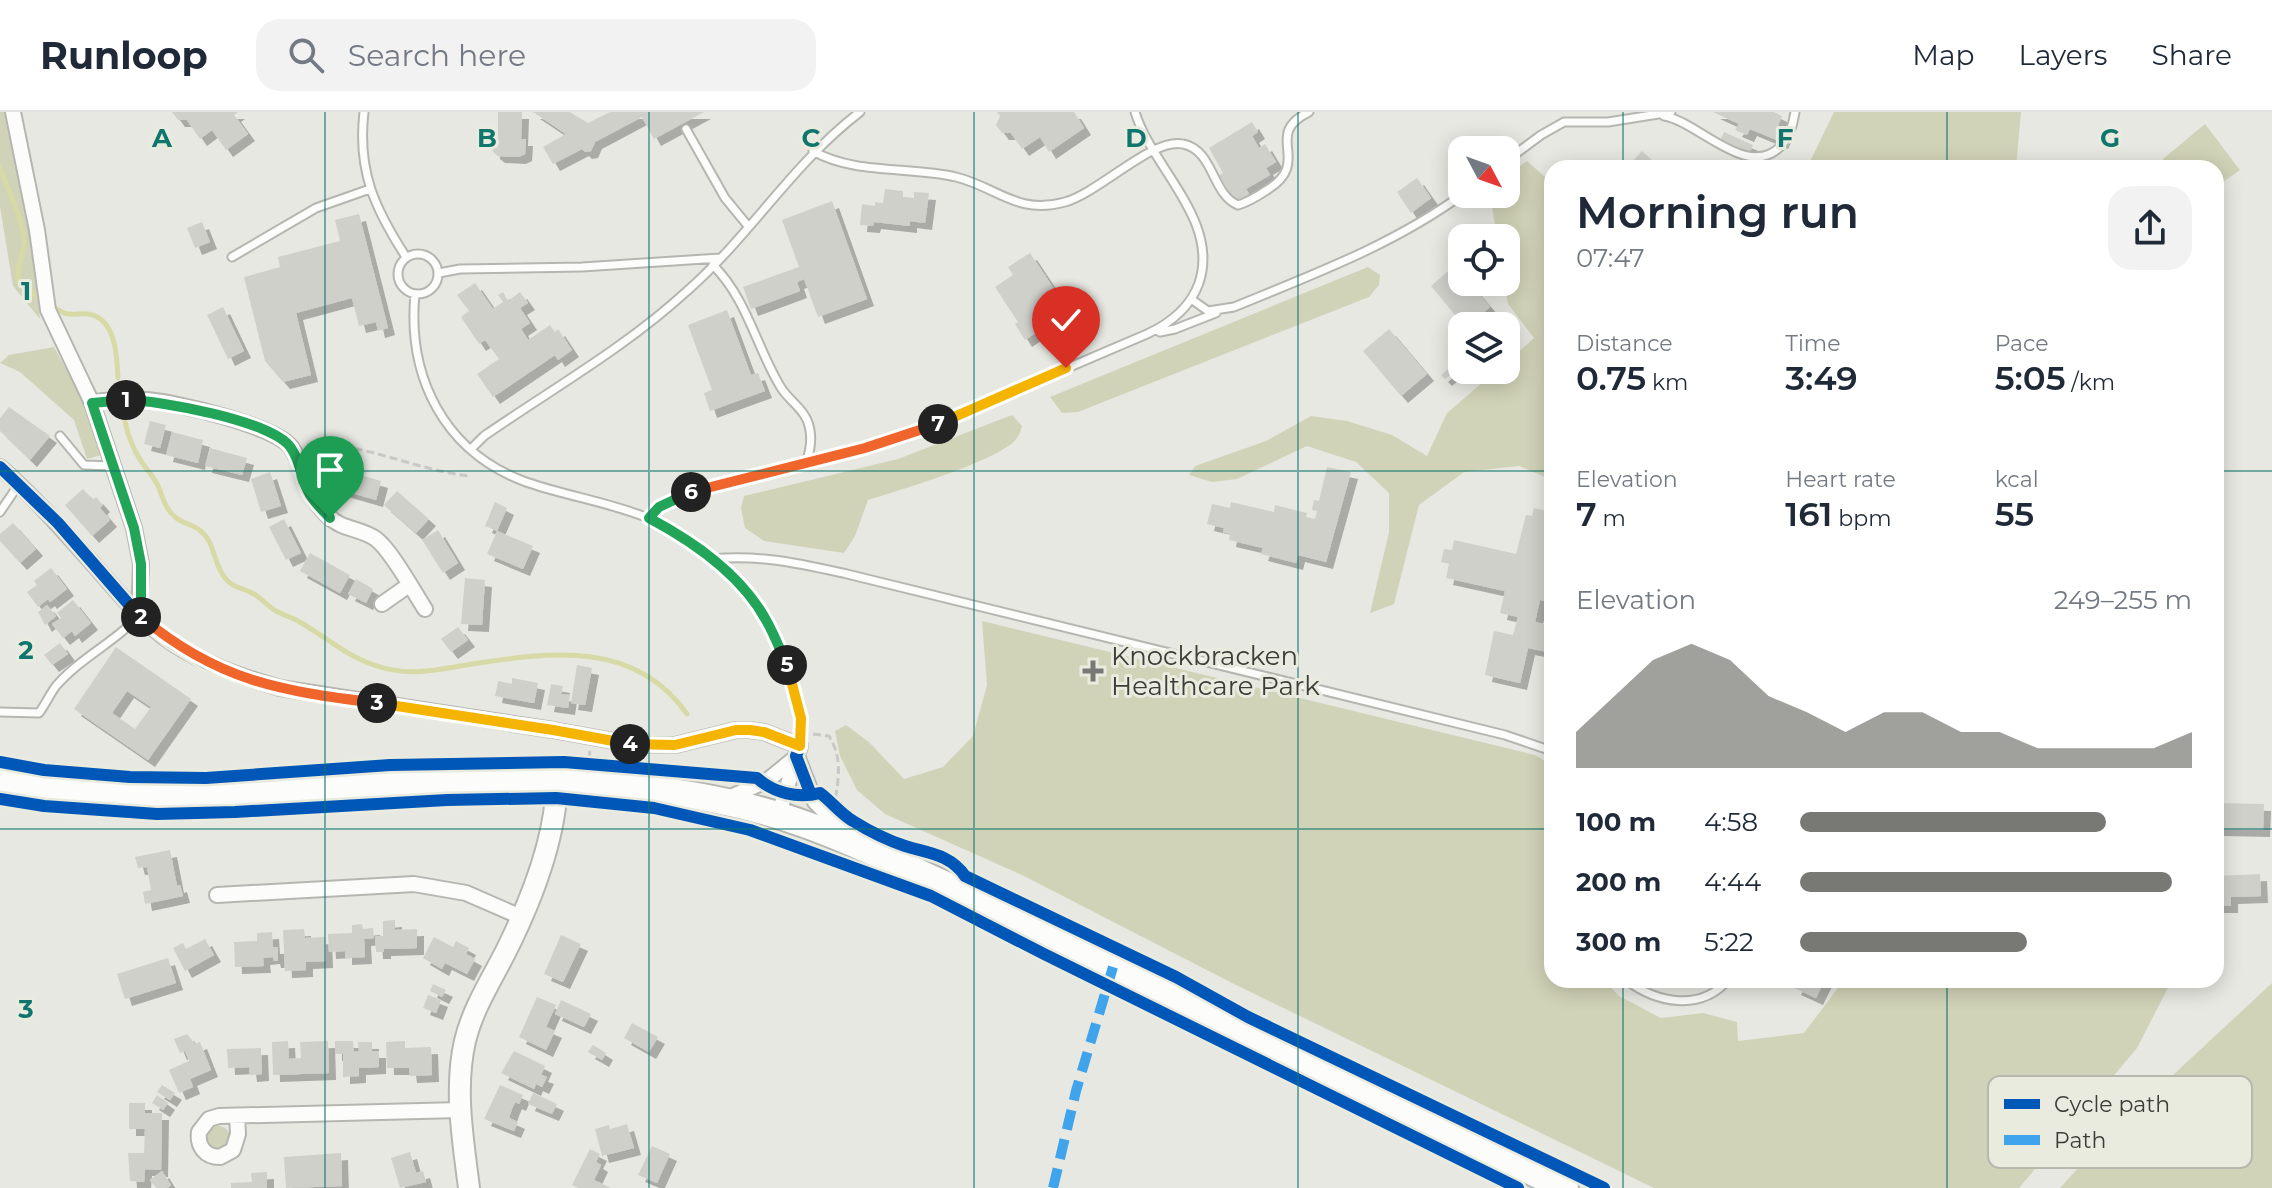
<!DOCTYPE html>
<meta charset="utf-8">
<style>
body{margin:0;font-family:Montserrat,sans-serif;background:#f2f2f3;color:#1f2937;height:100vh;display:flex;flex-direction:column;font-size:30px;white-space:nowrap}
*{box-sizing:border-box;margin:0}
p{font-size:26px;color:#747a83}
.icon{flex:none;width:44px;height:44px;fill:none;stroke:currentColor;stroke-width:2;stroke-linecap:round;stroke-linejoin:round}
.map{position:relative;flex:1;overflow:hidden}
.details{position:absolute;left:1544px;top:48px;width:680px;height:828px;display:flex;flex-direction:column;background:#fff;border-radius:24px;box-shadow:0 4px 20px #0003}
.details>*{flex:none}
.needle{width:52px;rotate:131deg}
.tools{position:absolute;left:1448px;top:24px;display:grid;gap:16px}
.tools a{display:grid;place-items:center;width:72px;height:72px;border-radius:16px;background:#fff;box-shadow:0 4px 20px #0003;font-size:40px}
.pin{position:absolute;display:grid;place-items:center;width:68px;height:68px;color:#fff;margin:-82px -34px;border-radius:50% 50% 50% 0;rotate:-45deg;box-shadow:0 0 8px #0007}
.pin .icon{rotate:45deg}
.km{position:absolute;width:40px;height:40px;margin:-20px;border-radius:50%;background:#222;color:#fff;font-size:22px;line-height:40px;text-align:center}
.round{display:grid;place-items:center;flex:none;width:84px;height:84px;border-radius:24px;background:#f2f2f3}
.headline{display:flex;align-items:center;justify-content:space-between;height:136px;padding:0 32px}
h1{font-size:44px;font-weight:600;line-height:60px}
.figures{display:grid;grid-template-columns:repeat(3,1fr);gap:12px;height:136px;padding:8px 32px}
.figures div{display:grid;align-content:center}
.figures b{font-size:34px;font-weight:600}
.figures small{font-size:22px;font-weight:400}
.figures p{font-size:22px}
.chart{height:224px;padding:16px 32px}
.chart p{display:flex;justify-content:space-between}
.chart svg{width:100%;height:144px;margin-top:8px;fill:#787974;opacity:.7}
ul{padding:0 32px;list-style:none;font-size:26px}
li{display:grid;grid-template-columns:128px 96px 1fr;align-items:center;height:60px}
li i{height:20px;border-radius:10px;background:#787974}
header{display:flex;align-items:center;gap:48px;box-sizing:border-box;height:112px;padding:0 40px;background:#fff;border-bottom:2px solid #e0e1e3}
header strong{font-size:38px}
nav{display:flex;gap:44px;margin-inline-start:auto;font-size:28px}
.search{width:560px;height:72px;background:#f2f2f3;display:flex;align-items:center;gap:20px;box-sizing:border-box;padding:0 28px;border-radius:24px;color:#747a83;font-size:30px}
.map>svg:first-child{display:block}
.green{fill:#d1d3b8}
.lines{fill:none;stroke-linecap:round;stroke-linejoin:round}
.stream{stroke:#d7daa6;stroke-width:5}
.building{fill:#d0d0cb;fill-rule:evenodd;filter:url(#shadow)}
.lane-casing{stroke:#b6b6b1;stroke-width:11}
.street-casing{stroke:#b6b6b1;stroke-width:18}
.secondary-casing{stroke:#b6b6b1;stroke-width:24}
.highway-casing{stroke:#b6b6b1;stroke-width:30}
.path{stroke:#c8c8c6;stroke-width:3;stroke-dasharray:8 4;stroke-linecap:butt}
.lane{stroke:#fcfcfb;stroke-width:7}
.street{stroke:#fcfcfb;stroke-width:14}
.secondary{stroke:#fcfcfb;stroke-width:20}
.highway{stroke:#fcfcfb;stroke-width:26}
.quiet{stroke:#3fa4ec;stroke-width:10;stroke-dasharray:20 10;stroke-linecap:butt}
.cycleway-casing{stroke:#eaebdf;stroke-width:17}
.cycleway{stroke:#0057b8;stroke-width:12}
.split-1-casing{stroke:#fff;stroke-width:16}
.split-2-casing{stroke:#fff;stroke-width:16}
.split-3-casing{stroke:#fff;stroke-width:16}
.split-4-casing{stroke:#fff;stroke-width:16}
.split-5-casing{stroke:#fff;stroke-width:16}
.split-6-casing{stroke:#fff;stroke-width:16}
.split-7-casing{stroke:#fff;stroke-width:16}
.split-8-casing{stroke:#fff;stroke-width:16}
.split-1{stroke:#22a559;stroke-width:10}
.split-2{stroke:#22a559;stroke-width:10}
.split-3{stroke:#f0652b;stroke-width:10}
.split-4{stroke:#f5b400;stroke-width:10}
.split-5{stroke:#f5b400;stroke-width:10}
.split-6{stroke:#22a559;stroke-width:10}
.split-7{stroke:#f0652b;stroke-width:10}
.split-8{stroke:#f5b400;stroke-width:10}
.grid{fill:none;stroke:#0f766e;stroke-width:2;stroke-opacity:0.55}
.poi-dot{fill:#787974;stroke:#eaebdf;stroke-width:3}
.labels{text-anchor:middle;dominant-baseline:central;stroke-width:6;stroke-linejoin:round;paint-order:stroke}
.poi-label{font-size:26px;fill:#3c3d38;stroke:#eaebdf;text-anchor:start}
.key{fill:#eaebdf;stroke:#b6b7ad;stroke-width:2}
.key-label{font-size:22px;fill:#3c3d38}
.grid-label{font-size:26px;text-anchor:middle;font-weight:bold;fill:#0f766e;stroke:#eaebdf;stroke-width:6;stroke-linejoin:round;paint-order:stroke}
</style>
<header>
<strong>Runloop</strong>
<div class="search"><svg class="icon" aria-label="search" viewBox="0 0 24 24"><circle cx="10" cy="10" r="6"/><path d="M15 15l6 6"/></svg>Search here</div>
<nav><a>Map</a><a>Layers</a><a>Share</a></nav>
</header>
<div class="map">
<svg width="2272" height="1076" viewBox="0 0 2272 1076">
<defs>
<filter id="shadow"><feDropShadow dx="7" dy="7" stdDeviation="0" flood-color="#0004"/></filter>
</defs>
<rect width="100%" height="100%" fill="#e8e8e2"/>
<path class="green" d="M0 0H8L28 104 40 207 13 174 0 95Z
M1834 0H2021L2016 56H1807Z
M2205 12 2240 58 2216 75V56H2158L2163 47Z
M1527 49 1552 71V368L1519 354 1464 360 1419 393 1394 492 1370 501 1389 420V381L1356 350 1307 334 1237 367 1212 370 1189 363 1195 354 1266 329 1311 304 1347 309 1392 323 1427 344 1447 301 1497 258H1506V251L1534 226 1508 192 1504 170 1506 126H1497L1490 82H1506V65Z
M1368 155 1380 163 1379 173 1369 185 1078 300 1062 301 1050 285Z
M54 235 84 290 101 343 87 347 74 308 20 260 0 251 9 243Z
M1012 303 1022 314C1021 318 1020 322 1017 326 1002 348 897 379 868 388L855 424 844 441 764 429 745 416 741 396 744 384 898 347Z
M982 509 1535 643 1552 653V868H1604L1619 884 1661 906 1703 901 1737 910 1738 929 1804 921 1844 868H2172L2137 936 2019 1076H1654L1232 871 1022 763 885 702 857 678 840 644 835 619 846 613 870 631 904 667 943 655 973 624 987 573Z
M2272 871V1076H2060L2102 1029Z
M206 1026a12 12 0 1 1 24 0a12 12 0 1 1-24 0Z"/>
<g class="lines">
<path class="stream" d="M0 56C8 79 23 106 24 130 25 143 16 149 18 168 30 180 47 193 64 201 71 204 80 201 88 202 116 206 117 244 118 266
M125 310C128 323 133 337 141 349 146 357 154 365 158 374 163 385 165 397 175 405 182 411 194 413 201 419 216 432 213 453 226 467 233 476 243 476 252 481 261 485 267 494 276 499 283 503 291 505 298 509 323 523 344 542 371 552 409 566 434 558 472 552 552 540 635 528 687 602"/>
</g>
<path class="building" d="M172 0H238L234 3 248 22 226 38 212 18 200 27 187 8H178Z
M498 0H522L521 27H526L525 42 519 45 498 44 493 40 492 26H498Z
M533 0H570L588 11 610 0H704L654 27 642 5 595 30 591 39 585 40 582 37 553 52 543 35 566 22Z
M997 0H1074L1084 16 1049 40 1040 25 1022 37 1011 21H1002L996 13 1000 4Z
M1713 0H1774L1782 4 1777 16 1786 20 1781 30 1750 17 1747 23 1735 18 1739 12Z
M1252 10 1258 20 1252 24 1259 36 1265 32 1276 50 1266 56 1270 63 1246 77 1249 82 1235 90 1219 63 1223 61 1209 36Z
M1724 20 1753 33 1749 42 1720 29Z
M1642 39 1654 50 1649 56H1626Z
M1417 66 1431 86 1411 101 1397 80Z
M885 77 903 79V85L914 86V80L929 81 925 111 910 109V114L874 110 873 114 860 113 862 92 875 94V90L883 91Z
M832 89 867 187 818 205 804 167 797 170 800 179 751 197 743 175 799 155 782 108Z
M359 102 388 216 378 219 376 210 359 214 352 186 296 201 311 263 283 270 265 249 244 165 280 155 278 145 340 129 335 108Z
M202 110 210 130 195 136 187 116Z
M1030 141 1060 186 1064 184 1072 197 1025 228 1015 212 1018 210 995 175 1013 163 1008 155Z
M1455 153 1462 161V170H1469L1490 195 1467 214H1464L1431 174Z
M475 171 493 197 503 190 498 183 503 180 508 189 520 180 528 191 520 196 530 211 521 217 528 228 550 213 555 220 558 217 572 238 558 248 555 243 493 285 477 262 499 247 485 228 479 232 461 205 469 199 457 183Z
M223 195 244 239 228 247 207 203Z
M727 198 751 263 758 261 765 279 710 299 704 281 712 278 688 213Z
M1389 217 1427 262 1401 284 1363 239Z
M1462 245V253L1445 267 1441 263Z
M9 295 50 324 30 348 0 319V306Z
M150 309 166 313 160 336 144 332Z
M172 320 203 328 198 351 166 343Z
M210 336 247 346 242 363 205 354Z
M1327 355 1351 360 1326 450 1298 443 1296 451 1261 442 1263 436 1229 428 1230 422 1223 420 1224 416 1207 412 1212 392 1230 396 1231 390 1274 400 1275 393 1307 401 1306 405 1315 407 1317 399 1312 398 1314 388 1319 389Z
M339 357 381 369 376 388 334 376Z
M270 360 281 394 261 400 251 367Z
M83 377 93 388 96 385 103 393 100 396 110 408 92 424 65 393Z
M397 379 429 407 416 421 384 393Z
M495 390 507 396 497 419 485 414Z
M1534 396 1551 400 1549 408H1552V437L1547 458 1552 459V490L1540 488 1535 510 1552 514V541L1528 536 1520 571 1485 563 1494 519 1513 523 1518 505 1500 501 1505 479 1446 466 1449 452 1441 450 1444 437 1452 438 1454 428 1516 442 1526 403 1532 404Z
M284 407 301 441 286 448 269 415Z
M13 411 36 437 20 451 0 429V422Z
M438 418 458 451 443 461 422 428Z
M497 419 533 434 523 457 487 442Z
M310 441 350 463 340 481 300 459Z
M51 456 67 477 50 490 48 487 38 495 27 480 37 473 34 469Z
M465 466 485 468 482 513 461 512Z
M356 467 373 477 366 491 348 482Z
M73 488 91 511 75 524 72 519 63 526 52 512 61 506 57 501Z
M47 493 56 504 45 513 38 500Z
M458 515 468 528 451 540 441 527Z
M60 531 68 542 52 553 44 543Z
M116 535 191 587 148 648 74 597ZM127 579 151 595 135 617 112 601Z
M577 553 592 556 585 593 571 591Z
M512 566 538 571 534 591 495 584 498 569 512 572Z
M551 572 563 574 561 582 570 583 568 596 547 593Z
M2216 691 2264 692 2263 718 2216 717Z
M170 738 177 774 180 773 183 784 145 792 143 780 151 778 147 755 138 756 135 745Z
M2260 762 2261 784 2231 785V794H2216V764Z
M395 808V818L417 817V836L384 837V840H376L375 824H383V809Z
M362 812 363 817 373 816 374 826 364 827 365 845 345 846V839L329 840 328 822 352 821V813Z
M304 817 305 826 325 825 326 849 306 850V858L285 859 283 818Z
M272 820 273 835H278V849H274L273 845 263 846 264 854 235 855 234 830 257 829V821Z
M561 823 581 832 563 870 544 862Z
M434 825 453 835 456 829 469 836 466 842 475 847 467 862 445 851 442 857 423 846Z
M205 827 214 843 185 859 173 836 183 831 186 837Z
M168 846 176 871 125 887 117 862Z
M1798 868H1825L1816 886 1794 876Z
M433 872 446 878 442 885 430 879Z
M428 883 441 888 436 901 423 896Z
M537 885 556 893 546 915 555 919 546 938 519 925Z
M561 888 591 902 584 915 555 902Z
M632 911 658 925 649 940 624 926Z
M187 922 195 932 200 930 211 958 190 967 193 975 179 981 169 958 189 949 185 939 180 941 174 927Z
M288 929 289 947 301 946 300 930 328 929 329 961 273 963 272 930Z
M335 929H353L354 940 359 939 358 930H372V939H379V955L359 956V964L343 965V942H335Z
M405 929V936L431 935 432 963 410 964 409 956H387L386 930Z
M593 933 606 941 602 948 588 940Z
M261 936 262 962 250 963 249 955 228 956 227 937Z
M514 939 545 954 541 963 547 965 542 975 536 972 534 977 501 961Z
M162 973 175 981 170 988 157 980Z
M500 973 523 983 519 992 515 990 512 997 509 1006 518 1010 514 1019 484 1007Z
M533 981 557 992 552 1002 528 992Z
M157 983 168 991 163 998 152 991Z
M129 991H145V1001H162L161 1058 145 1057 144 1070 130 1069 128 1041H144L145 1017H129Z
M627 1012 634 1036 602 1044 595 1017 609 1013 610 1017Z
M652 1034 670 1042 657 1071 638 1063Z
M590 1037 600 1042 596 1050 601 1053 594 1068 611 1076H578L572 1073Z
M410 1040 416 1061 423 1059 426 1070 400 1076 391 1046Z
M341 1041 342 1074 286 1076 284 1045Z
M162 1059 171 1073 167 1076H156L150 1068Z
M267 1060V1076H231V1071L252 1070 251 1061Z"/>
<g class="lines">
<defs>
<path id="lane" d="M364 0C357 59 375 97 406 145
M1664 4C1698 9 1747 69 1781 34 1790 24 1793 13 1795 0
M686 17 725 86 748 114
M813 39C855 63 910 54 956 65 999 76 1017 103 1065 90 1100 80 1153 25 1183 32 1214 38 1212 83 1238 93 1249 90 1258 84 1267 78 1314 49 1261 23 1309 0
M1506 49 1541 23 1564 10H1608L1671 0
M398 162a20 20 0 1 1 40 0a20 20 0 1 1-40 0Z
M232 145 316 96 370 77
M713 153C747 187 756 234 780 274 787 287 801 294 807 308 813 322 811 337 806 351
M439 161 460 157 582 155 720 146
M415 182C407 265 444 340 526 370 566 384 609 390 648 406 703 428 751 476 776 529 792 563 804 596 800 634
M1191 187 1208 199 1234 195C1314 162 1393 133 1463 82
M1160 220 1175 217 1216 201
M60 324 84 353 113 354
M471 337 484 324C552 277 626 235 687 179 750 124 793 51 860 0
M0 400 19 372
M649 406 659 395 691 380 906 325 1147 222C1171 211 1190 196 1199 171 1220 108 1152 56 1135 0
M712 447C760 442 801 452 847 462L1505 623 1552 639
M0 600 39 601C45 593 50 582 56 574 80 546 115 530 139 504
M1626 868C1657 891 1700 900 1728 868"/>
<path id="street" d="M13 0 37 118 48 198 92 291 134 416 141 452 139 504
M92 291C110 287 129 287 147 288 175 290 275 314 291 335 307 358 302 379 328 404 342 418 361 416 376 427 391 438 414 480 425 497
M0 355C34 385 64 419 94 453 118 480 142 510 172 531 206 553 242 565 280 576L553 618 636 633H675L736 618H750L764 620 800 634 778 704
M382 492 409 473
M797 644 815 690 844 720
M724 688 768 668 795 646
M217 783 414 772 466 781 521 805
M237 1004 238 1022 233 1038 220 1045C205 1045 197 1034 199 1020L209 1007 219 1004 460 998"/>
<path id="secondary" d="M469 1076C463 1028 454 977 465 929 473 896 491 869 506 839 531 789 556 726 557 669"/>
<path id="highway" d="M0 668C40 674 80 680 120 682 169 684 218 680 266 678 375 672 484 663 593 671 662 676 742 689 807 713 854 730 900 752 946 773L1565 1076"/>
</defs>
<use href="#lane" class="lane-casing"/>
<use href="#street" class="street-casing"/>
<use href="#secondary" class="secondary-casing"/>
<use href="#highway" class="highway-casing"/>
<path class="path" d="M307 333C355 327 420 360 471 364
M813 622 829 624C842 645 839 665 835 689
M590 639 589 645 600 646V649"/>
<use href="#lane" class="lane"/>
<use href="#street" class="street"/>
<use href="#secondary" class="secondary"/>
<use href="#highway" class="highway"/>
<path class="quiet" d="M1053 1076 1076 979 1113 855"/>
<defs>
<path id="cycleway" d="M0 355 58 411 139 504 171 530 206 551 239 565 280 576 331 586 553 618 636 633H675L736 618H750L764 620 800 634 796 644 811 683
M0 650 44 658 130 665 206 666 390 653 564 650 757 666C774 681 798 687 820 681 832 690 841 702 853 709 869 719 887 728 905 734 927 741 950 742 965 764L1176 865 1248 905 1604 1076
M0 687 44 694 157 702 235 700 447 688 556 686 654 696 750 718 931 784 1044 842 1518 1076"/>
</defs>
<use href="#cycleway" class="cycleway-casing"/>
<use href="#cycleway" class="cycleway"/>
</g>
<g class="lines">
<defs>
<path id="split-1" d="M126 288C158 288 274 309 291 336 301 350 301 368 310 383 315 391 323 399 330 406"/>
<path id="split-2" d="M126 288 92 291 134 416 141 452V505"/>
<path id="split-3" d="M141 505C218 569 280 579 377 591"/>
<path id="split-4" d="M377 591 553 618 630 632"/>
<path id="split-5" d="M630 632 675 633 736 618H750L764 620 800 634 801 606 787 553"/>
<path id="split-6" d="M691 380 659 395 649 406C694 430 741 462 766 508 774 522 780 538 787 553"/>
<path id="split-7" d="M691 380 865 336 938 312"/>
<path id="split-8" d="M938 312 1066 256"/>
</defs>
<use href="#split-1" class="split-1-casing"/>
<use href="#split-2" class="split-2-casing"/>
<use href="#split-3" class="split-3-casing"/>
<use href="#split-4" class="split-4-casing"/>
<use href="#split-5" class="split-5-casing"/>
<use href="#split-6" class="split-6-casing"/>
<use href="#split-7" class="split-7-casing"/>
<use href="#split-8" class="split-8-casing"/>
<use href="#split-1" class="split-1"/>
<use href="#split-2" class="split-2"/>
<use href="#split-3" class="split-3"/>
<use href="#split-4" class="split-4"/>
<use href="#split-5" class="split-5"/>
<use href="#split-6" class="split-6"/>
<use href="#split-7" class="split-7"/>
<use href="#split-8" class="split-8"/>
</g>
<path class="grid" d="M325 0V1076M649 0V1076M974 0V1076M1298 0V1076M1623 0V56M1947 0V56M0 359H1552M2216 359H2272M0 717H1552M2216 717H2272M1623 868V1076M1947 868V1076"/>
<path class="poi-dot" d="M1089 547h8v8h8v8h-8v8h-8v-8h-8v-8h8z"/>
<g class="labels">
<g class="poi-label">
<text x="1111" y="544">Knockbracken<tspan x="1111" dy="30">Healthcare Park</tspan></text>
</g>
</g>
<rect x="1988" y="964" width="264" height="92" rx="12" class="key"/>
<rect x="2004" y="987" width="36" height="10" fill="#0057b8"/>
<rect x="2004" y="1023" width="36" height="10" fill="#3fa4ec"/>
<g class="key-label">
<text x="2054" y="1000">Cycle path</text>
<text x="2054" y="1036">Path</text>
</g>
<g class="grid-label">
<text x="162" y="35">A</text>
<text x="487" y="35">B</text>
<text x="811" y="35">C</text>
<text x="1136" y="35">D</text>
<text x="1785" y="35">F</text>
<text x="2110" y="35">G</text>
<text x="26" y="188">1</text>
<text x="26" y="547">2</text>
<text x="26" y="906">3</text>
</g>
</svg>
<div class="tools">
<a><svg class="needle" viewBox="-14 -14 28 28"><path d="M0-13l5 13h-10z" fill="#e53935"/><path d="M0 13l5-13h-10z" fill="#747a83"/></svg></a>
<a><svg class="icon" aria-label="locate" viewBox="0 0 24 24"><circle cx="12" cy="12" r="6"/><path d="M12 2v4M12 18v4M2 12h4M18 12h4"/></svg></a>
<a><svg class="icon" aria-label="layers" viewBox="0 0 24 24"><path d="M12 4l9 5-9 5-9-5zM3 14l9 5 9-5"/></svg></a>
</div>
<div class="pin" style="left:330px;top:406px;background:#1e9e55"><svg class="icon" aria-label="arrive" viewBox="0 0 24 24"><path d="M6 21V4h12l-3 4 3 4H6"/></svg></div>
<div class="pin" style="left:1066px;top:256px;background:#d93025"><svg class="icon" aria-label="check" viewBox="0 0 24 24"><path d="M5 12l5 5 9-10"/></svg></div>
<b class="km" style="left:126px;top:288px">1</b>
<b class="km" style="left:141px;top:505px">2</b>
<b class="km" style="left:377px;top:591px">3</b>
<b class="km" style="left:630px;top:632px">4</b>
<b class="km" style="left:787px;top:553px">5</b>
<b class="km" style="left:691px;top:380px">6</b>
<b class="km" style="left:938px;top:312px">7</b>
<section class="details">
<div class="headline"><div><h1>Morning run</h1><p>07:47</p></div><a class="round"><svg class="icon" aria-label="share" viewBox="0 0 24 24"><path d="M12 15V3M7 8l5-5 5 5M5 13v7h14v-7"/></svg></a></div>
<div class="figures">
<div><p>Distance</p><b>0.75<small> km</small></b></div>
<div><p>Time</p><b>3:49</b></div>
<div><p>Pace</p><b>5:05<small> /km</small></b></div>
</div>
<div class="figures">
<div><p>Elevation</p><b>7<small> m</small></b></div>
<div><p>Heart rate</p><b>161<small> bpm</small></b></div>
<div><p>kcal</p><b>55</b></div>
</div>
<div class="chart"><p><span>Elevation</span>249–255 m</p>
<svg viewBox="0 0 160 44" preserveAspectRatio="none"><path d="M0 44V33L10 22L20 11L30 6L40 11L50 22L60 27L70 33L80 27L90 27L100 33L110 33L120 38L130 38L140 38L150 38L160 33V44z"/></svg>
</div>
<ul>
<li><b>100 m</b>4:58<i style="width:78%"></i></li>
<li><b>200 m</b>4:44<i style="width:95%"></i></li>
<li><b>300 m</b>5:22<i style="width:58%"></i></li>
</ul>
</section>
</div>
